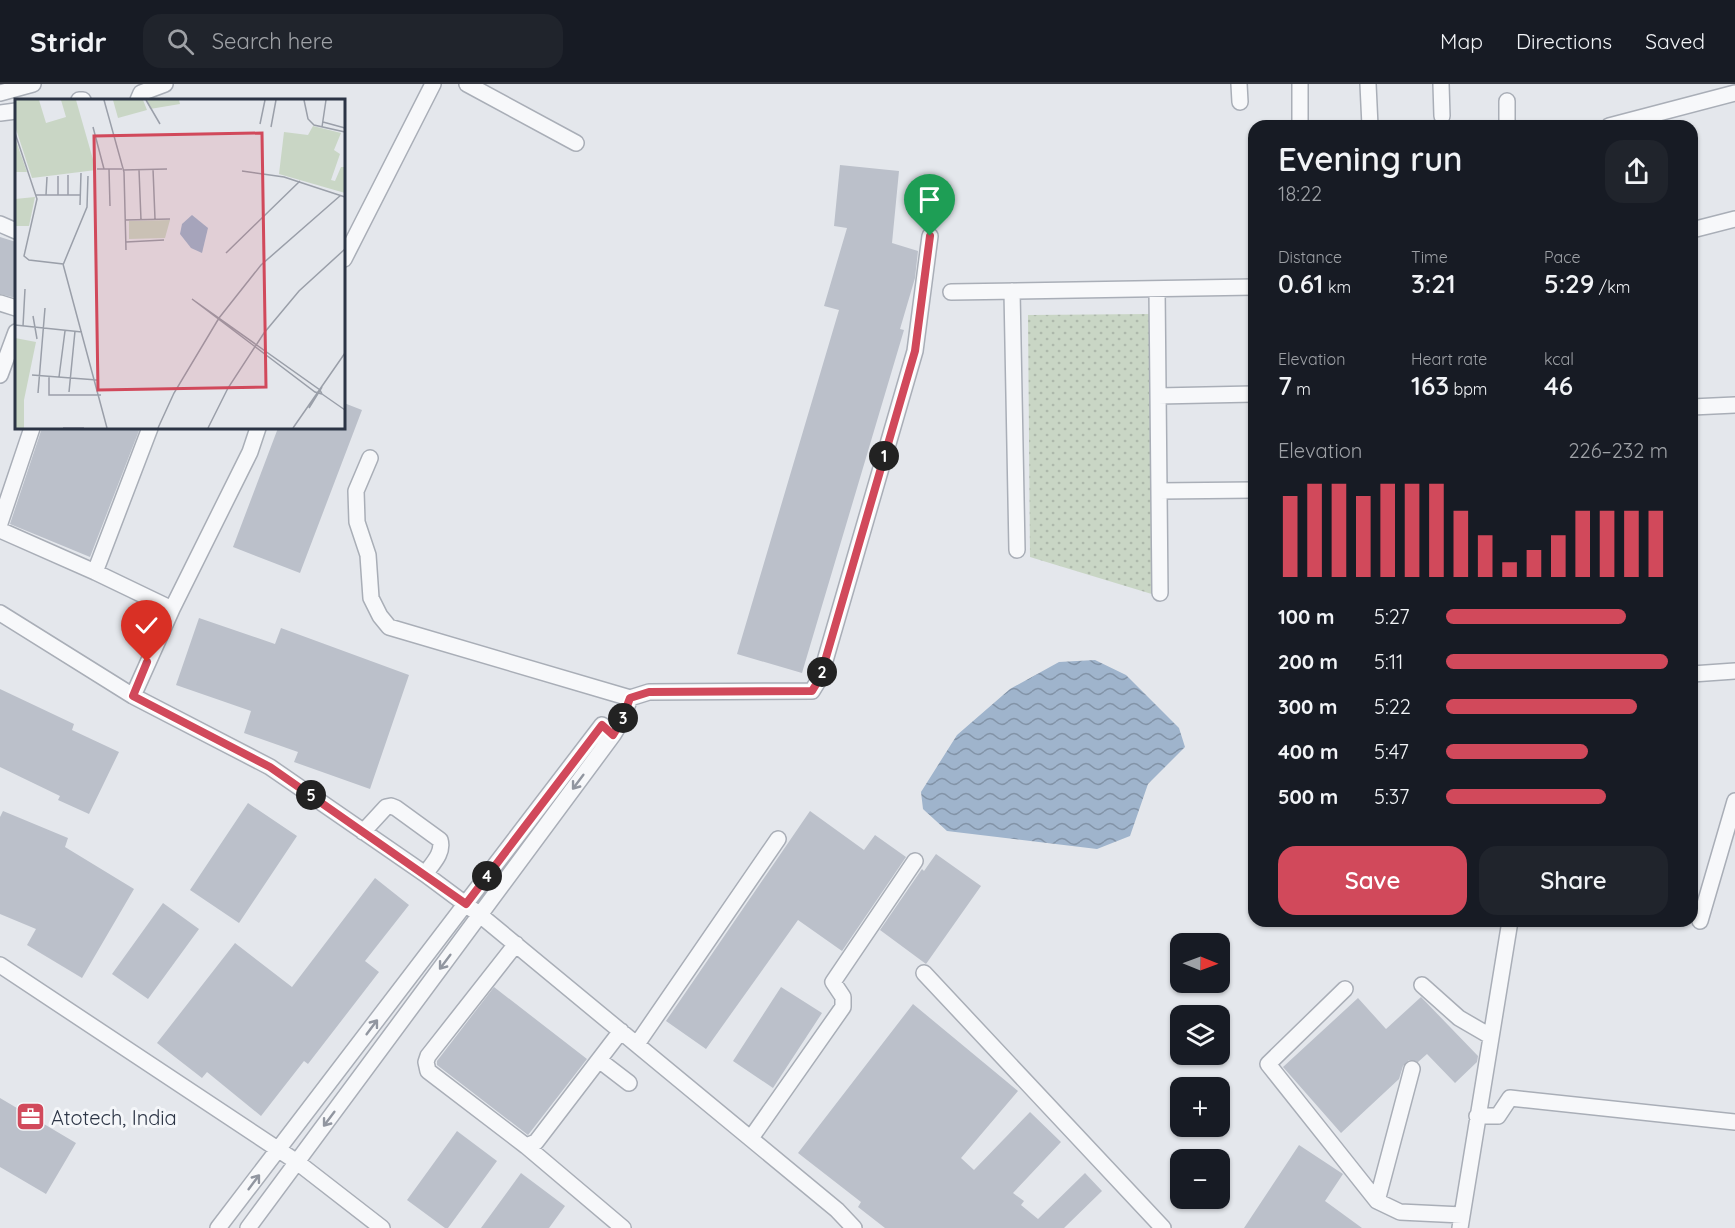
<!DOCTYPE html>
<meta charset="utf-8">
<style>
body{margin:0;font-family:Quicksand,sans-serif;background:#20242c;color:#f1f3f6;height:100vh;display:flex;flex-direction:column;font-size:22px;white-space:nowrap}
*{box-sizing:border-box;margin:0}
p{font-size:20px;color:#9ea1a6}
.icon{flex:none;width:33px;height:33px;fill:none;stroke:currentColor;stroke-width:2;stroke-linecap:round;stroke-linejoin:round}
.map{position:relative;flex:1;overflow:hidden}
.drawer{position:absolute;left:1248px;top:36px;width:450px;height:807px;display:flex;flex-direction:column;background:#171b24;border-radius:18px;box-shadow:0 2px 4px #0004}
.drawer>*{flex:none}
.needle{width:39px;rotate:91deg}
.controls{position:absolute;left:1170px;top:849px;display:grid;gap:12px}
.controls a{display:grid;place-items:center;width:60px;height:60px;border-radius:12px;background:#171b24;box-shadow:0 2px 4px #0004;font-size:30px}
.pin{position:absolute;display:grid;place-items:center;width:51px;height:51px;color:#fff;margin:-62px -26px;border-radius:50% 50% 50% 0;rotate:-45deg;box-shadow:0 0 6px #0007}
.pin .icon{rotate:45deg}
.km{position:absolute;width:30px;height:30px;margin:-15px;border-radius:50%;background:#222;color:#fff;font-size:16px;line-height:30px;text-align:center}
.round{display:grid;place-items:center;flex:none;width:63px;height:63px;border-radius:18px;background:#20242c}
.summary{display:flex;align-items:center;justify-content:space-between;height:102px;padding:0 30px}
h1{font-size:33px;font-weight:600;line-height:45px}
.metrics{display:grid;grid-template-columns:repeat(3,1fr);gap:9px;height:102px;padding:6px 30px}
.metrics div{display:grid;align-content:center}
.metrics b{font-size:26px;font-weight:600}
.metrics small{font-size:16px;font-weight:400}
.metrics p{font-size:16px}
.chart{height:168px;padding:12px 30px}
.chart p{display:flex;justify-content:space-between}
.chart svg{width:100%;height:108px;margin-top:6px;stroke:#d1495b;stroke-width:6}
.button{display:flex;gap:12px;margin-top:auto;padding:12px 30px}
.button a{flex:1;height:69px;border-radius:18px;background:#d1495b;color:#fff;font-size:24px;font-weight:600;line-height:69px;text-align:center}
.button a+a{background:#20242c;color:#f1f3f6}
ul{padding:0 30px;list-style:none;font-size:20px}
li{display:grid;grid-template-columns:96px 72px 1fr;align-items:center;height:45px}
li i{height:15px;border-radius:8px;background:#d1495b}
header{display:flex;align-items:center;gap:36px;box-sizing:border-box;height:84px;padding:0 30px;background:#171b24;border-bottom:2px solid #363941}
header strong{font-size:28px}
nav{display:flex;gap:33px;margin-inline-start:auto;font-size:21px}
.search{width:420px;height:54px;background:#20242c;display:flex;align-items:center;gap:15px;box-sizing:border-box;padding:0 21px;border-radius:18px;color:#9ea1a6;font-size:22px}
.map>svg:first-child{display:block}
.grass{fill:url(#grass-dots)}
.water{fill:url(#water-waves)}
.building{fill:#bbc0ca}
.lines{fill:none;stroke-linecap:round;stroke-linejoin:round}
.minor-casing{stroke:#a9aeb7;stroke-width:18}
.minor{stroke:#f7f8fa;stroke-width:15}
.oneway{stroke:#9196a0}
.route-casing{stroke:#fff;stroke-width:12}
.route{stroke:#d1495b;stroke-width:8}
.labels{text-anchor:middle;dominant-baseline:central;stroke-width:6;stroke-linejoin:round;paint-order:stroke}
.poi-label{font-size:20px;fill:#2b3445;stroke:#f4f6f9;text-anchor:start}
.inset-road{fill:none;stroke:#9a9fa9;stroke-width:1.5}
.view{fill:#d1495b;fill-opacity:0.15;stroke:#d1495b;stroke-width:3}
.inset-edge{fill:none;stroke:#2b3445;stroke-width:3}
</style>
<header>
<strong>Stridr</strong>
<div class="search"><svg class="icon" aria-label="search" viewBox="0 0 24 24"><circle cx="10" cy="10" r="6"/><path d="M15 15l6 6"/></svg>Search here</div>
<nav><a>Map</a><a>Directions</a><a>Saved</a></nav>
</header>
<div class="map">
<svg width="1735" height="1144" viewBox="0 0 1735 1144">
<defs>
<pattern id="grass-dots" width="8" height="8" patternUnits="userSpaceOnUse" patternTransform="scale(1.5)"><rect width="8" height="8" fill="#c9d6c5"/><path d="M2 2h.1M6 6h.1" fill="none" stroke="#adb8ab" stroke-width="1.8" stroke-linecap="round"/></pattern>
<pattern id="water-waves" width="16" height="10" patternUnits="userSpaceOnUse" patternTransform="scale(1.5)"><rect width="16" height="10" fill="#9fb4cc"/><path d="M0 5q4-4 8 0t8 0" fill="none" stroke="#8293a7"/></pattern>
</defs>
<rect width="100%" height="100%" fill="#e4e7ec"/>
<path class="grass" d="M1151 230 1155 511 1030 473 1028 231Z"/>
<path class="water" d="M1095 576 1126 591 1179 644 1185 663 1148 700 1130 752 1097 765 947 747 923 725 921 708 957 651 1010 605 1059 578Z"/>
<path class="building" d="M840 81 899 87 892 159 918 167 915 194 900 245 904 246 802 589 737 570 839 226 824 222 847 144 834 142Z
M0 153 16 158V214L0 210Z
M344 319 362 326 300 489 233 463 278 344H344Z
M42 344H140L90 473 10 440Z
M199 534 275 560 281 544 409 591 370 705 294 678 298 668 244 649 251 627 176 601Z
M0 605 74 640 72 646 119 668 89 730 58 716 60 712 0 683Z
M248 719 297 752 239 839 190 806Z
M3 727 68 754 65 763 134 805 82 894 27 861 36 845 0 830V733Z
M810 727 864 766 875 751 906 773 842 867 798 836 706 965 666 937Z
M936 770 981 802 926 880 880 846 922 785 924 787Z
M375 794 409 821 365 877 379 888 308 980 304 977 261 1032 207 988 202 994 157 959 235 859 292 903Z
M163 819 199 845 148 915 112 890Z
M494 903 587 975 528 1051 437 981V977Z
M781 903 822 929 773 1004 733 977Z
M1421 913 1478 972 1477 978 1455 999 1427 970 1418 978 1409 976 1403 982 1399 995 1341 1049 1283 983 1358 914 1386 945Z
M913 920 1018 1007 961 1074 974 1086 1030 1028 1061 1058 1013 1109 1024 1117 1021 1121 1038 1135 1085 1089 1102 1107 1064 1144H885L858 1123 861 1118 798 1069Z
M0 1014 76 1059 46 1110 0 1083Z
M457 1047 497 1077 448 1144H445L407 1116Z
M1299 1061 1343 1090 1325 1117 1362 1144H1244Z
M521 1089 565 1122 549 1144H481Z"/>
<g class="lines">
<defs>
<path id="minor" d="M467 0 576 59
M1239 0 1240 18
M1300 0V42
M1368 0 1370 42
M1441 0 1442 32
M0 9 33 0
M79 16H83
M138 16 141 9 165 0
M1507 17V42
M0 29 16 27
M1609 42 1735 9
M0 140 16 147
M1692 146 1735 135
M344 175 433 0
M1157 205 1160 509
M1012 207 1017 466
M951 208 1254 203
M0 219 16 224
M0 291 16 248
M1158 312 1254 310
M1692 323 1735 321
M370 374 356 407 357 438 368 471 371 514 380 532 389 543 630 614
M1159 407 1254 406
M0 439 32 344
M0 446 95 488 172 525
M95 488 150 344
M0 529 133 612 270 683 425 790 480 831 837 1126 854 1144
M1692 590 1735 587
M133 612 172 525 250 368 258 344
M363 748 386 723 391 722 396 724 440 756C444 769 432 780 425 790
M1700 837 1735 717
M516 860 428 972 426 978 428 987 526 1062 536 1058 621 947
M0 881 297 1078 382 1144
M924 889 1163 1144
M1422 901 1459 934 1490 952
M1345 905 1268 980 1377 1117 1400 1128 1462 1131
M637 960 778 755
M599 976 629 999
M1477 1032H1498L1510 1014 1735 1038
M751 1054 843 923V913L833 898 915 777
M526 1062 623 1144
M1377 1117 1412 985
M218 1144 602 641 613 651
M248 1144 613 651 621 638 630 614 649 608 812 607 820 594 915 267 930 152
M1460 1144 1510 837"/>
</defs>
<use href="#minor" class="minor-casing"/>
<use href="#minor" class="minor"/>
</g>
<defs><path id="oneway-shaft" d="M-6 0H5M1.5-3L5.5 0L1.5 3" fill="none" stroke-width="1.6" stroke-linecap="round" stroke-linejoin="round" transform="scale(1.5)"/></defs>
<g class="oneway">
<use href="#oneway-shaft" transform="translate(578 698) rotate(127)"/>
<use href="#oneway-shaft" transform="translate(445 878) rotate(127)"/>
<use href="#oneway-shaft" transform="translate(372 943) rotate(-53)"/>
<use href="#oneway-shaft" transform="translate(329 1035) rotate(127)"/>
<use href="#oneway-shaft" transform="translate(254 1098) rotate(-53)"/>
</g>
<g class="lines">
<defs>
<path id="route" d="M147 578 133 612 270 683 466 820 602 641 613 651 621 638 630 614 649 608 812 607 820 594 915 267 930 152"/>
</defs>
<use href="#route" class="route-casing"/>
<use href="#route" class="route"/>
</g>
<defs>
<symbol id="office-square" viewBox="-11 -11 22 22"><rect x="-9" y="-9" width="18" height="18" rx="4" fill="#d1495b" stroke="#f4f6f9"/><path d="M-6-3h4V-5.5h4V-3h4V5H-6ZM-1-4.5V-3h2v-1.5ZM-6 0V1H6V0Z" fill="#fff"/></symbol>
</defs>
<g fill-rule="evenodd">
<use href="#office-square" x="14" y="1016" width="33" height="33"/>
</g>
<g class="labels">
<g class="poi-label">
<text x="51" y="1033">Atotech, India</text>
</g>
</g>
<g transform="translate(15 15)">
<rect width="330" height="330" fill="#e4e7ec"/>
<path d="M0 1H24L31 24 51 18 46 1H61L81 71 17 79 0 27ZM98 1H128L132 11 103 19ZM132 1H164L165 5 135 10ZM298 27 326 34 319 51 325 55 316 81 320 82 326 68H330V94L264 75 269 33 293 36ZM0 39 12 73H0ZM20 98 14 127H0V100ZM155 121 150 139 114 140V122ZM0 239 21 243 9 301V329H0Z" fill="#c9d6c5"/>
<path d="M177 116 193 129 187 154 176 149 165 135 167 125Z" fill="#9fb4cc"/>
<path class="inset-road" d="M89 1 109 73 111 151M131 1 145 25M289 1 293 20 299 26 330 33M308 23 330 29M245 25 250 1M78 28 89 70M256 28 261 1M307 28 311 1M0 34 22 100 9 157 14 161 48 165 92 329M82 70H107M94 70 95 107M138 70 140 120M108 71 152 70M124 71 126 121M227 72 269 78 330 98M21 96H65M31 96 32 78M43 96V77M53 96V76M65 106 66 74M110 121 155 120M111 143 149 141M211 154 285 82M48 166 72 108 73 77M177 200 305 291 307 295 300 293ZM18 217 22 240M0 226 67 233M8 227 10 190M17 276 82 281M34 277V296H86M44 278 50 232M54 293 60 232M23 294 30 209M307 295 330 311M294 309 307 288M48 329H69M143 329 159 294 204 219 246 166 326 96M193 329 213 289 249 234 284 192 330 150M278 329 330 254"/>
<path class="view" d="M247 34 251 288 83 291 79 37Z"/>
<rect width="330" height="330" class="inset-edge"/>
</g>
</svg>
<div class="controls">
<a><svg class="needle" viewBox="-14 -14 28 28"><path d="M0-13l5 13h-10z" fill="#e53935"/><path d="M0 13l5-13h-10z" fill="#9ea1a6"/></svg></a>
<a><svg class="icon" aria-label="layers" viewBox="0 0 24 24"><path d="M12 4l9 5-9 5-9-5zM3 14l9 5 9-5"/></svg></a>
<a>+</a>
<a>−</a>
</div>
<div class="pin" style="left:930px;top:152px;background:#1e9e55"><svg class="icon" aria-label="arrive" viewBox="0 0 24 24"><path d="M6 21V4h12l-3 4 3 4H6"/></svg></div>
<div class="pin" style="left:147px;top:578px;background:#d93025"><svg class="icon" aria-label="check" viewBox="0 0 24 24"><path d="M5 12l5 5 9-10"/></svg></div>
<b class="km" style="left:884px;top:372px">1</b>
<b class="km" style="left:822px;top:588px">2</b>
<b class="km" style="left:623px;top:634px">3</b>
<b class="km" style="left:487px;top:792px">4</b>
<b class="km" style="left:311px;top:711px">5</b>
<section class="drawer">
<div class="summary"><div><h1>Evening run</h1><p>18:22</p></div><a class="round"><svg class="icon" aria-label="share" viewBox="0 0 24 24"><path d="M12 15V3M7 8l5-5 5 5M5 13v7h14v-7"/></svg></a></div>
<div class="metrics">
<div><p>Distance</p><b>0.61<small> km</small></b></div>
<div><p>Time</p><b>3:21</b></div>
<div><p>Pace</p><b>5:29<small> /km</small></b></div>
</div>
<div class="metrics">
<div><p>Elevation</p><b>7<small> m</small></b></div>
<div><p>Heart rate</p><b>163<small> bpm</small></b></div>
<div><p>kcal</p><b>46</b></div>
</div>
<div class="chart"><p><span>Elevation</span>226–232 m</p>
<svg viewBox="0 0 160 44" preserveAspectRatio="none"><path d="M5 44V11M15 44V6M25 44V6M35 44V11M45 44V6M55 44V6M65 44V6M75 44V17M85 44V27M95 44V38M105 44V33M115 44V27M125 44V17M135 44V17M145 44V17M155 44V17"/></svg>
</div>
<ul>
<li><b>100 m</b>5:27<i style="width:81%"></i></li>
<li><b>200 m</b>5:11<i style="width:100%"></i></li>
<li><b>300 m</b>5:22<i style="width:86%"></i></li>
<li><b>400 m</b>5:47<i style="width:64%"></i></li>
<li><b>500 m</b>5:37<i style="width:72%"></i></li>
</ul>
<div class="button"><a>Save</a><a>Share</a></div>
</section>
</div>
